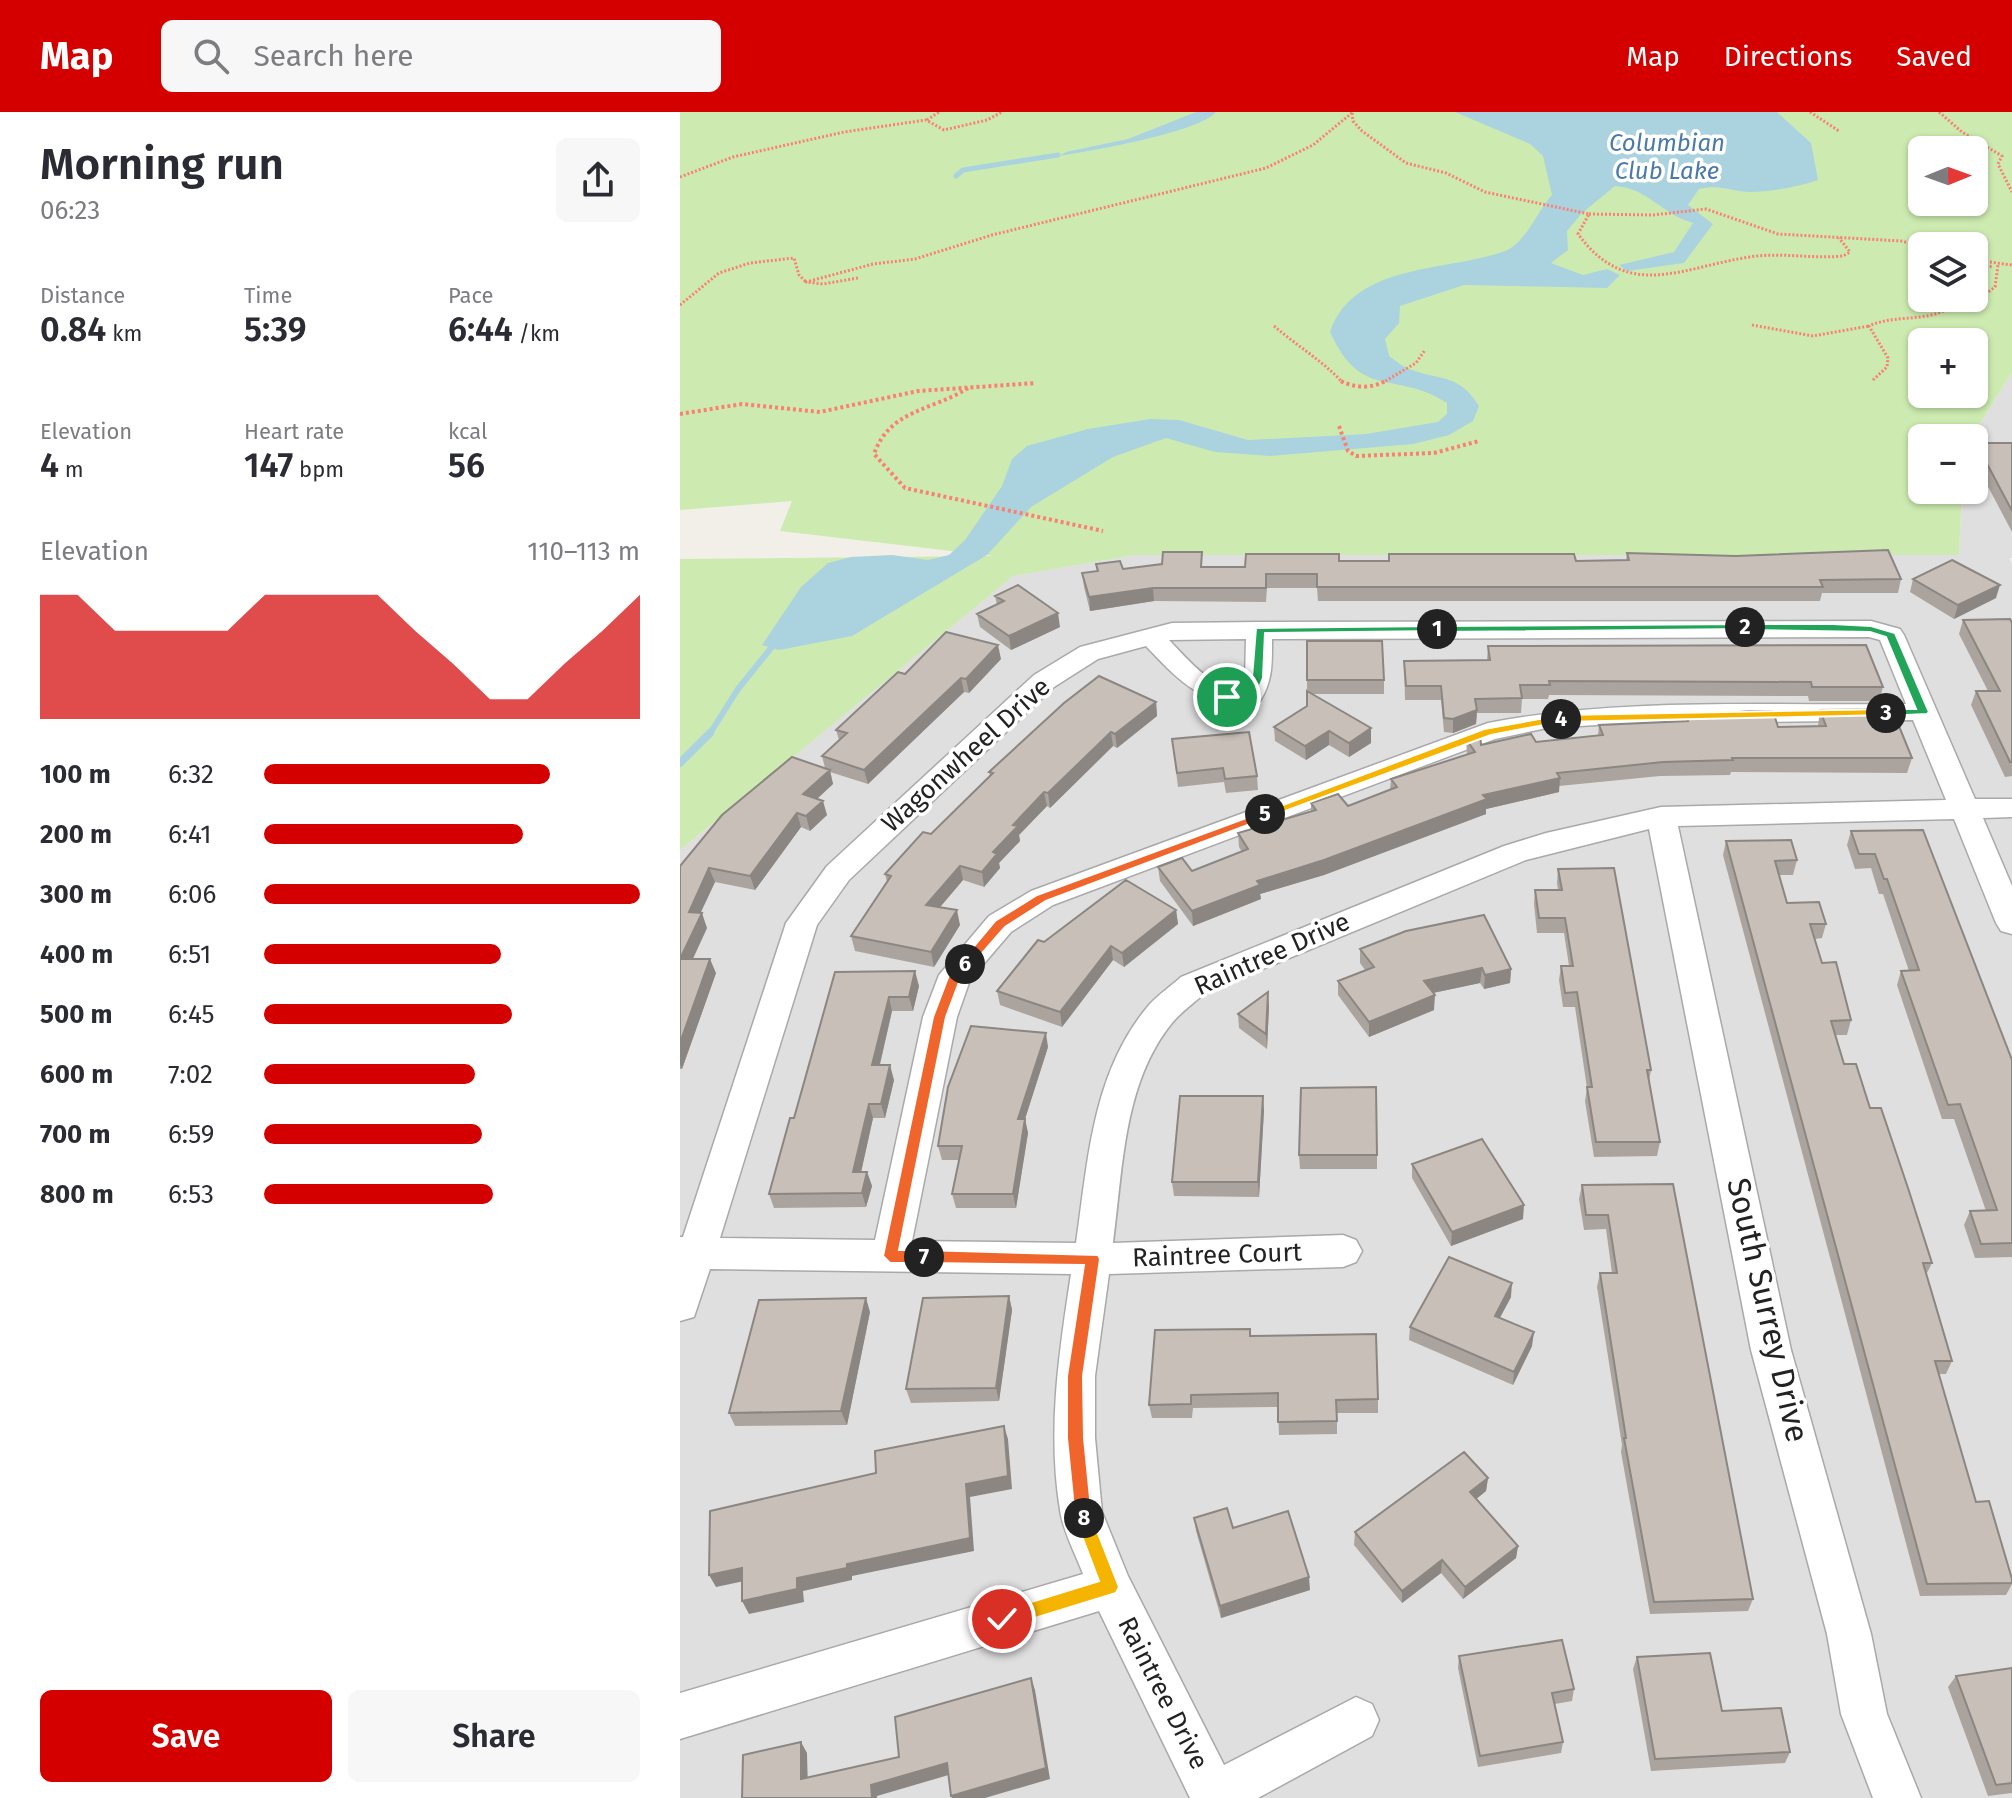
<!DOCTYPE html>
<meta charset="utf-8">
<style>
body{margin:0;font-family:"Fira Sans",sans-serif;background:#f7f7f7;color:#2b2b33;height:100vh;display:flex;flex-direction:column;font-size:30px;white-space:nowrap}
*{box-sizing:border-box;margin:0}
p{font-size:26px;color:#7c7c81}
.icon{flex:none;width:44px;height:44px;fill:none;stroke:currentColor;stroke-width:2;stroke-linecap:round;stroke-linejoin:round}
.map{position:relative;flex:1;overflow:hidden}
.side{display:flex;flex-direction:column;background:#fff;width:680px}
.side>*{flex:none}
.needle{width:52px;rotate:89deg}
.buttons{position:absolute;left:1228px;top:24px;display:grid;gap:16px}
.buttons a{display:grid;place-items:center;width:80px;height:80px;border-radius:12px;background:#fff;box-shadow:0 2px 6px #0004;font-size:40px}
.pin{position:absolute;display:grid;place-items:center;width:68px;height:68px;color:#fff;margin:-34px;border:4px solid #fff;border-radius:50%;box-shadow:0 2px 8px #0007}
.km{position:absolute;width:40px;height:40px;margin:-20px;border-radius:50%;background:#222;color:#fff;font-size:22px;line-height:40px;text-align:center}
.round{display:grid;place-items:center;flex:none;width:84px;height:84px;border-radius:12px;background:#f7f7f7}
.overview{display:flex;align-items:center;justify-content:space-between;height:136px;padding:0 40px}
h1{font-size:44px;font-weight:600;line-height:60px}
.metrics{display:grid;grid-template-columns:repeat(3,1fr);gap:12px;height:136px;padding:8px 40px}
.metrics div{display:grid;align-content:center}
.metrics b{font-size:34px;font-weight:600}
.metrics small{font-size:22px;font-weight:400}
.metrics p{font-size:22px}
.chart{height:224px;padding:16px 40px}
.chart p{display:flex;justify-content:space-between}
.chart svg{width:100%;height:144px;margin-top:8px;fill:#d40000;opacity:.7}
.primary-button{display:flex;gap:16px;margin-top:auto;padding:16px 40px}
.primary-button a{flex:1;height:92px;border-radius:12px;background:#d40000;color:#fff;font-size:32px;font-weight:600;line-height:92px;text-align:center}
.primary-button a+a{background:#f7f7f7;color:#2b2b33}
ul{padding:0 40px;list-style:none;font-size:26px}
li{display:grid;grid-template-columns:128px 96px 1fr;align-items:center;height:60px}
li i{height:20px;border-radius:10px;background:#d40000}
header{display:flex;align-items:center;gap:48px;box-sizing:border-box;height:112px;padding:0 40px;background:#d40000;color:#fff}
header strong{font-size:38px}
nav{display:flex;gap:44px;margin-inline-start:auto;font-size:28px}
.search{width:560px;height:72px;background:#f7f7f7;display:flex;align-items:center;gap:20px;box-sizing:border-box;padding:0 28px;border-radius:12px;color:#7c7c81;font-size:30px}
main{display:flex;flex:1;min-height:0}
.map>svg:first-child{display:block}
.residential{fill:#e0dfdf}
.grass{fill:#cdebb0;fill-rule:evenodd}
.water{fill:#aad3df}
.lines{fill:none;stroke-linecap:round;stroke-linejoin:round}
.stream-far2{stroke:#aad3df;stroke-width:5}
.stream-far1{stroke:#aad3df;stroke-width:6}
.stream{stroke:#aad3df;stroke-width:8}
.minor-casing{stroke:#a9a9a9;stroke-width:3}
.path-far1{stroke:#fa8072;stroke-width:3;stroke-dasharray:2 2;stroke-linecap:butt}
.path{stroke:#fa8072;stroke-width:4;stroke-dasharray:3 3;stroke-linecap:butt}
.minor{fill:#fff;fill-rule:evenodd}
.wall{fill:#aba49e}
.shaded-wall{fill:#8b8681}
.building{fill:#c7bfb8;stroke:#8b8681;stroke-width:2}
.split-1{fill:#22a559;stroke:#fff;stroke-width:2}
.split-2{fill:#22a559;stroke:#fff;stroke-width:2}
.split-3{fill:#22a559;stroke:#fff;stroke-width:2}
.split-4{fill:#f5b400;stroke:#fff;stroke-width:2}
.split-5{fill:#f5b400;stroke:#fff;stroke-width:2}
.split-6{fill:#f0652b;stroke:#fff;stroke-width:2}
.split-7{fill:#f0652b;stroke:#fff;stroke-width:2}
.split-8{fill:#f0652b;stroke:#fff;stroke-width:2}
.split-9{fill:#f5b400;stroke:#fff;stroke-width:2}
.labels{text-anchor:middle;dominant-baseline:central;stroke-width:7;stroke-linejoin:round;paint-order:stroke}
.far-water-label{font-size:24px;font-style:italic;fill:#4a7aab;stroke:#fff}
.street-label{font-size:26px;fill:#222;stroke:#fff}
.near-street-label{font-size:32px;fill:#222;stroke:#fff}
</style>
<header>
<strong>Map</strong>
<div class="search"><svg class="icon" aria-label="search" viewBox="0 0 24 24"><circle cx="10" cy="10" r="6"/><path d="M15 15l6 6"/></svg>Search here</div>
<nav><a>Map</a><a>Directions</a><a>Saved</a></nav>
</header>
<main>
<section class="side">
<div class="overview"><div><h1>Morning run</h1><p>06:23</p></div><a class="round"><svg class="icon" aria-label="share" viewBox="0 0 24 24"><path d="M12 15V3M7 8l5-5 5 5M5 13v7h14v-7"/></svg></a></div>
<div class="metrics">
<div><p>Distance</p><b>0.84<small> km</small></b></div>
<div><p>Time</p><b>5:39</b></div>
<div><p>Pace</p><b>6:44<small> /km</small></b></div>
</div>
<div class="metrics">
<div><p>Elevation</p><b>4<small> m</small></b></div>
<div><p>Heart rate</p><b>147<small> bpm</small></b></div>
<div><p>kcal</p><b>56</b></div>
</div>
<div class="chart"><p><span>Elevation</span>110–113 m</p>
<svg viewBox="0 0 160 44" preserveAspectRatio="none"><path d="M0 44V6L10 6L20 17L30 17L40 17L50 17L60 6L70 6L80 6L90 6L100 17L110 27L120 38L130 38L140 27L150 17L160 6V44z"/></svg>
</div>
<ul>
<li><b>100 m</b>6:32<i style="width:76%"></i></li>
<li><b>200 m</b>6:41<i style="width:69%"></i></li>
<li><b>300 m</b>6:06<i style="width:100%"></i></li>
<li><b>400 m</b>6:51<i style="width:63%"></i></li>
<li><b>500 m</b>6:45<i style="width:66%"></i></li>
<li><b>600 m</b>7:02<i style="width:56%"></i></li>
<li><b>700 m</b>6:59<i style="width:58%"></i></li>
<li><b>800 m</b>6:53<i style="width:61%"></i></li>
</ul>
<div class="primary-button"><a>Save</a><a>Share</a></div>
</section>
<div class="map">
<svg width="1332" height="1686" viewBox="0 0 1332 1686">
<rect width="100%" height="100%" fill="#f2efe9"/>
<path class="residential" d="M1332 260V446H1329L1332 451V1686H0V738L332 464 455 443H1279L1282 378H1294V326H1291Z"/>
<path class="grass" d="M0 0H1332V260L1291 326H1242V378H1282L1279 443H455L333 464 0 738V447L314 444 100 419 112 389 0 398ZM1242 38H1294V90H1242ZM1242 134H1294V186H1242ZM1242 230H1294V282H1242Z"/>
<path class="water" d="M516 0H536C518 21 409 39 379 44L386 40 448 27Z
M775 0H1097L1131 31 1138 68C1117 75 1091 80 1069 80 1049 79 1040 72 1019 77L1008 93 1033 112 1004 151 947 159 939 153 994 140 1013 111C981 102 968 76 935 74L902 101 887 119 888 138 871 151 903 163 927 157 940 163 927 176 784 173 720 194 719 211 705 227 709 244C716 249 724 256 732 258 763 269 779 262 799 294L793 309 769 323 733 332 590 344 535 340 486 326 433 345 351 395 307 443 172 524 99 538 82 533 121 475 148 451 171 445 212 443 248 448 269 443 285 428 322 374 332 347 347 334 408 317 470 307 499 308 568 328 686 322 758 310 767 302V291C714 257 682 290 650 220 674 150 768 160 825 139 846 131 857 99 872 83L863 44 850 32Z"/>
<g class="lines">
<path class="stream-far2" d="M276 64 283 58 378 43"/>
<path class="stream-far1" d="M29 623 58 577 91 536"/>
<path class="stream" d="M0 651 30 621"/>
<defs>
<path id="minor" d="M1191 509 1220 517 1224 523 1295 687H1332V705L1303 706 1332 774V822L1321 819 1316 811 1274 707 998 714 1111 1238 1191 1522 1207 1602 1241 1686H1193L1161 1602 1147 1522 1071 1238 969 717 846 748 525 881C514 891 501 900 492 911 443 971 443 1057 433 1131L663 1123 676 1128 682 1139 676 1150 663 1155 429 1162 415 1264V1326L422 1400 448 1464 544 1653 676 1585 692 1592 699 1608 692 1624 578 1686H510L419 1499 0 1627V1581L403 1462C395 1441 383 1419 380 1398 367 1319 379 1240 391 1162L30 1157 14 1205 0 1209V1125H3L106 811 147 754 354 563 400 535 492 511 579 510ZM1189 525 1200 528 1226 592C1089 594 942 585 808 611L351 779 309 804 259 863 243 905 195 1128 40 1126 137 813 169 768 374 575 418 547 466 534C498 568 528 601 580 589 593 569 592 550 592 527ZM566 527 565 566 560 575C529 576 509 548 489 528ZM1233 608 1266 688 981 695 866 721 824 734 501 865C491 874 478 883 469 893 412 960 408 1049 396 1131L232 1129 277 905 290 868 331 820 373 793 815 627 867 616 933 612Z"/>
</defs>
<use href="#minor" class="minor-casing"/>
<path class="path-far1" d="M1130 0 1159 19
M1259 0 1282 20 1322 44 1318 52 1332 80
M672 1 673 9 682 19 726 51 766 61 805 80 909 102 898 122C950 193 1007 152 1077 144 1106 141 1134 147 1163 144L1170 140 1159 126
M247 8 259 0
M0 65 53 45 164 20 246 8 264 18 307 8 322 0
M909 102 973 103 1026 97 1098 122 1221 129 1242 134
M1294 148 1332 153
M1294 158 1313 154
M178 166 143 172 126 170 193 152 235 147 312 123 586 56 633 33 673 0
M0 193 39 161 70 151 114 146 119 163 126 170
M1276 194 1299 187 1315 175 1318 153
M1072 213 1133 224 1189 214
M594 214C617 234 643 249 663 271
M1193 268 1207 255 1208 246 1189 214C1219 200 1258 214 1280 186
M702 271 736 251 745 238"/>
<path class="path" d="M661 269C674 276 691 277 705 269
M288 276C252 299 210 297 194 342L225 376 423 419
M0 302 62 292 140 300 238 279 356 271
M659 314 668 339 676 344 754 341 799 329"/>
<use href="#minor" class="minor"/>
</g>
<path class="wall" d="M1296 331H1332V420L1294 348V338Z
M947 441 1221 467 1218 481H1142L1140 489H638L637 476H587L586 490 474 489 410 499 404 475 402 461 417 459 416 452 443 457 565 455 659 449 946 448Z
M1233 467 1316 486 1274 507 1230 480Z
M315 484 380 515 331 538 300 515 297 502 317 493Z
M1283 508 1332 511V664L1325 665 1291 593 1296 579H1308L1279 522Z
M627 529 704 568V582H632L691 616V631L669 645 649 633 626 648 595 629 594 615 627 594Z
M808 534 1203 575 1199 589H1129L1128 584 869 583 868 587H842L841 601H797L796 612 773 621 764 620 761 588H725L724 549 807 548Z
M321 547 289 581 284 580 188 672 150 660 153 672 137 687 147 703 130 719 121 715 75 778 35 770 20 801 27 816 13 847 36 861 2 957H0V754L145 656 142 644 159 628 156 618 225 562Z
M476 590 477 604 437 636 433 634 370 696 367 694 339 723 340 729 319 751 320 756 304 775 283 768 260 795 280 813 254 855 175 839 171 824 207 770 205 762 251 722 310 664 309 660Z
M1140 598 1232 646 1227 661 1051 660 1050 663 980 664 879 674V680L806 697V702L644 763 580 782 581 787 513 814 480 769 478 755 512 759 562 740 559 735 558 721 631 699V691L668 694 710 678 711 667 787 643 786 627 801 633 856 630 918 623 919 613 1006 609V605L1098 615 1138 614Z
M492 627 577 664 578 678 546 681 544 670 498 675Z
M1243 718 1332 948V1145L1295 1146 1284 1113 1290 1099H1306L1274 1007H1262L1217 873 1221 859H1229L1203 782H1199L1191 756 1175 757 1167 733 1171 719Z
M1046 729 1117 748 1113 763H1099L1107 791 1146 812 1142 826 1135 827 1142 851 1171 908 1167 923H1156L1164 952 1190 996 1252 1151 1246 1163 1272 1249 1266 1262H1259L1296 1390 1332 1467V1472L1326 1483 1240 1484 1043 743Z
M878 757 971 958 969 969 980 1030 977 1044 914 1045 905 989 907 976 895 895H883L879 868 881 854H889L884 821H857L854 792 855 778H878L877 771Z
M496 798 498 812 444 855 433 848 382 915 320 893 317 879 364 830Z
M680 837 831 857 830 871 804 877 800 871 753 881 754 898 689 925 658 883V869L685 858 680 851Z
M155 860 239 874 233 899H212L200 953 214 968 205 1006H193L181 1060H187L192 1074 186 1095 94 1096 89 1082 114 1006Z
M589 894 587 937 559 916 558 902Z
M368 935 345 1007 348 1021 336 1096H276L272 1082 279 1048H262L258 1034Z
M584 998 579 1085 494 1084 492 1070Z
M619 1043H697V1057H620Z
M732 1052 843 1107 771 1134 732 1066Z
M993 1072 1073 1487 1068 1499 970 1502 941 1340 942 1333 917 1175 920 1161H932L926 1117 904 1118 899 1087 902 1073Z
M329 1184 332 1198 319 1289 231 1291 226 1277Z
M831 1185 820 1206 852 1234 833 1273 729 1228 730 1215Z
M190 1200 167 1313 55 1314 49 1301Z
M570 1217V1224L698 1287V1301H657V1322L599 1323 598 1295 513 1296 512 1306H472L469 1293Z
M808 1366 806 1379 796 1387 838 1434 836 1446 783 1487 761 1461 722 1491 674 1433 675 1420Z
M514 1406 553 1416 630 1478 541 1506 516 1419Z
M779 1544 894 1577 892 1589 875 1592 883 1630 881 1641 798 1655 778 1556Z
M957 1545 1042 1599 1110 1640 1105 1651 971 1659 953 1557Z
M1332 1556V1681L1308 1684 1268 1575 1276 1564Z"/>
<path class="shaded-wall" d="M1320 473 1316 486 1274 507 1278 493Z
M473 476 474 489 410 499 409 485Z
M378 501 380 515 331 538 329 524Z
M318 533 321 547 289 581 286 567Z
M281 566 284 580 188 672 184 658Z
M476 590 477 604 437 636 435 622Z
M797 598 796 612 773 621V607Z
M691 616V631L669 645V631Z
M649 619V633L626 648 625 634Z
M431 620 433 634 370 696 368 681Z
M150 658 153 672 127 696 123 682Z
M880 666 879 680 806 697V702L644 763 580 782 581 787 513 814 512 799 577 769 803 683Z
M364 680 367 694 339 723 340 729 319 751 320 756 304 775 302 760 313 740 333 713Z
M143 689 147 703 130 719 126 704Z
M117 701 121 715 75 778 70 764Z
M280 754 283 768 250 807 246 793Z
M29 756 35 770 14 815 9 800Z
M277 798 280 813 254 855 251 840Z
M496 798 498 812 444 855 442 841Z
M22 801 27 816 6 861 0 847Z
M431 834 433 848 382 915 380 900Z
M30 847 36 861 2 957 0 953V931Z
M802 856 800 871 743 883 744 869Z
M831 857 830 871 804 877 805 863Z
M235 859 239 874 233 899 229 885Z
M588 880 589 894 587 937 586 922Z
M755 883 754 898 689 925V910Z
M209 885 212 899 196 968 192 953Z
M366 921 368 935 345 1007 348 1021 336 1096 333 1082 338 1007Z
M210 953 214 968 205 1006 201 992Z
M583 984 584 998 579 1085 578 1070Z
M189 992 193 1006 178 1074 173 1060Z
M187 1060 192 1074 186 1095 182 1081Z
M844 1093 843 1107 771 1134 772 1120Z
M832 1171 831 1185 813 1218 815 1204Z
M329 1184 332 1198 319 1289 316 1276Z
M186 1186 190 1200 167 1313 161 1299Z
M854 1220 852 1234 833 1273 834 1260Z
M324 1314 328 1327 332 1377 290 1385 294 1439 172 1464V1468L123 1479 124 1490 69 1502 62 1489 117 1466 167 1452 286 1372Z
M808 1366 806 1379 789 1393 790 1380Z
M838 1434 836 1446 783 1487 785 1475Z
M762 1448 761 1461 722 1491V1479Z
M62 1456 69 1468 36 1475 29 1463Z
M629 1465 630 1478 541 1506 540 1494Z
M351 1566 355 1578 370 1667 305 1686H272L271 1684Z
M121 1630 127 1641 128 1678 121 1667Z
M267 1651 272 1662 197 1684V1686H192L191 1673Z"/>
<path class="building" d="M1296 331H1332V399Z
M1208 438 1221 467 1140 468 1143 475H637V462H586V476H473L409 485 402 461 418 459 416 452 440 449 443 457 482 452 483 440H522L521 455H565L566 442H659V449H709V442H894L896 449 949 448 947 441 1056 444Z
M1272 448 1320 473 1278 493 1233 467Z
M338 473 378 501 329 524 297 502 324 489 315 484Z
M1330 507 1332 511V650H1330L1296 579H1320L1283 508Z
M266 520 318 533 286 567 281 566 184 658 142 644 167 621 156 618 218 560 225 562Z
M627 529H702L704 568H627Z
M1186 533 1203 575H1132L1131 570 869 569 870 573H840L842 586 795 587 797 598 773 607 764 606 761 574H726L724 549 810 548 808 534Z
M419 564 476 590 435 622 431 620 368 681 364 680 333 713 338 714 313 740 317 742 302 760 280 754 246 793 277 798 251 840 171 824 211 764 205 762 243 720 251 722 313 661 309 660 384 591Z
M627 579 691 616 669 631 649 619 625 634 594 615 627 594Z
M1212 597 1232 646H1052L1053 648 983 650 877 661 880 666 803 683 807 687 644 748 577 769 580 773 512 799 478 755 502 746 512 759 568 737 558 721 636 698 631 691 658 682 668 694 717 675 711 667 795 640 786 627 800 622 801 633 851 622 856 630 923 623 919 613 1008 609 1006 605 1069 599H1093L1098 615 1146 614 1140 598Z
M569 620 577 664 545 667 543 656 497 661 492 627Z
M112 645 150 658 123 682 143 689 126 704 117 701 70 764 29 756 9 800 22 801 0 847H30L0 931V754L42 703Z
M1243 718 1332 948V1131L1301 1132 1290 1099 1317 1098 1280 992 1268 993 1221 859 1239 858 1207 767H1204L1195 742H1179L1171 719Z
M1111 728 1117 748 1095 749 1107 791 1139 790 1146 812H1130L1142 851 1156 850 1171 908 1151 909 1164 952H1176L1190 996H1201L1228 1076 1252 1151H1243L1272 1249H1255L1296 1390 1309 1389 1332 1467V1471L1247 1472 1046 729Z
M934 756 971 958H967L980 1030H916L907 975H912L897 880 885 881 881 854H893L885 806H859L855 778H882L878 757Z
M446 768 496 798 442 841 431 834 380 900 317 879 358 828 364 830Z
M804 803 831 857 805 863 802 856 744 869 755 883 689 910 658 869 694 855 680 837 726 819Z
M235 859 229 885H209L192 953H210L201 992H189L173 1060H187L182 1081 89 1082 110 1006H114L155 860Z
M588 880 586 922 558 902Z
M291 914 366 921 338 1007H345L333 1082H272L282 1034H258L268 975Z
M696 975 697 1043H619L621 976Z
M500 984H583L578 1070H492Z
M802 1027 844 1093 772 1120 732 1052Z
M993 1072 1073 1487 974 1490 944 1326H946L920 1161H937L928 1103H906L902 1073Z
M769 1145 832 1171 815 1204 854 1220 834 1260 730 1215Z
M329 1184 316 1276 226 1277 243 1186Z
M186 1186 161 1299 49 1301 79 1188Z
M570 1217V1224L696 1222 698 1287 656 1288 657 1309 598 1310V1281L511 1283V1292L469 1293 475 1218Z
M324 1314 328 1364 286 1372 290 1426 167 1452V1456L117 1466V1477L62 1489V1456L29 1463 30 1399 196 1361 195 1339Z
M784 1340 808 1366 790 1380 838 1434 785 1475 762 1448 722 1479 675 1420Z
M547 1396 553 1416 608 1399 629 1465 540 1494 514 1406Z
M882 1528 894 1577 872 1581 883 1630 800 1644 779 1544Z
M1030 1541 1042 1599 1101 1596 1110 1640 975 1647 957 1545Z
M1332 1556V1671L1316 1673 1276 1564Z
M351 1566 366 1656 271 1684 267 1651 191 1673 192 1686H62L63 1643 121 1630V1667L219 1645 215 1605Z"/>
<path class="split-1" d="M757 514 761 515V519L585 521 583 566 576 583 547 589 542 585 566 580 572 566 576 516Z"/>
<path class="split-2" d="M1065 512 1069 513V517L757 520 752 517 757 514Z"/>
<path class="split-3" d="M1153 512 1191 514 1215 521 1249 600 1247 602 1206 604 1200 601 1206 597H1236L1206 525 1190 520 1065 518 1060 515 1065 512Z"/>
<path class="split-4" d="M1206 597 1210 598V603L881 610 875 607 881 603Z"/>
<path class="split-5" d="M881 603 885 604V609L811 623 589 705 579 702 804 617Z"/>
<path class="split-6" d="M585 699 589 700V705L366 789 325 815 290 855H280L279 852 315 809 357 783Z"/>
<path class="split-7" d="M285 848 292 852 281 865 266 905 219 1138H244L251 1145 244 1151H210L203 1144 253 905 269 863Z"/>
<path class="split-8" d="M244 1138 418 1143 420 1147 403 1264 404 1326 412 1406 410 1412 404 1414 398 1412 395 1406 387 1326V1264L404 1153 244 1151 236 1145Z"/>
<path class="split-9" d="M404 1398 410 1400 412 1406 439 1475 436 1481 322 1516 316 1513 313 1507 316 1501 419 1469 395 1406 398 1400Z"/>
<g class="labels">
<g class="far-water-label">
<text x="987" y="31">Columbian<tspan x="987" dy="28">Club Lake</tspan></text>
</g>
<g class="street-label">
<text transform="translate(286 643) rotate(-42)">Wagonwheel Drive</text>
<text transform="translate(592 842) rotate(-24)">Raintree Drive</text>
<text transform="translate(537 1143) rotate(-2)">Raintree Court</text>
<text transform="translate(483 1581) rotate(63)">Raintree Drive</text>
</g>
<g class="near-street-label">
<text transform="translate(1088 1198) rotate(77)">South Surrey Drive</text>
</g>
</g>
</svg>
<div class="buttons">
<a><svg class="needle" viewBox="-14 -14 28 28"><path d="M0-13l5 13h-10z" fill="#e53935"/><path d="M0 13l5-13h-10z" fill="#7c7c81"/></svg></a>
<a><svg class="icon" aria-label="layers" viewBox="0 0 24 24"><path d="M12 4l9 5-9 5-9-5zM3 14l9 5 9-5"/></svg></a>
<a>+</a>
<a>−</a>
</div>
<div class="pin" style="left:547px;top:585px;background:#1e9e55"><svg class="icon" aria-label="arrive" viewBox="0 0 24 24"><path d="M6 21V4h12l-3 4 3 4H6"/></svg></div>
<div class="pin" style="left:322px;top:1507px;background:#d93025"><svg class="icon" aria-label="check" viewBox="0 0 24 24"><path d="M5 12l5 5 9-10"/></svg></div>
<b class="km" style="left:757px;top:517px">1</b>
<b class="km" style="left:1065px;top:515px">2</b>
<b class="km" style="left:1206px;top:601px">3</b>
<b class="km" style="left:881px;top:607px">4</b>
<b class="km" style="left:585px;top:702px">5</b>
<b class="km" style="left:285px;top:852px">6</b>
<b class="km" style="left:244px;top:1145px">7</b>
<b class="km" style="left:404px;top:1406px">8</b>
</div>
</main>
